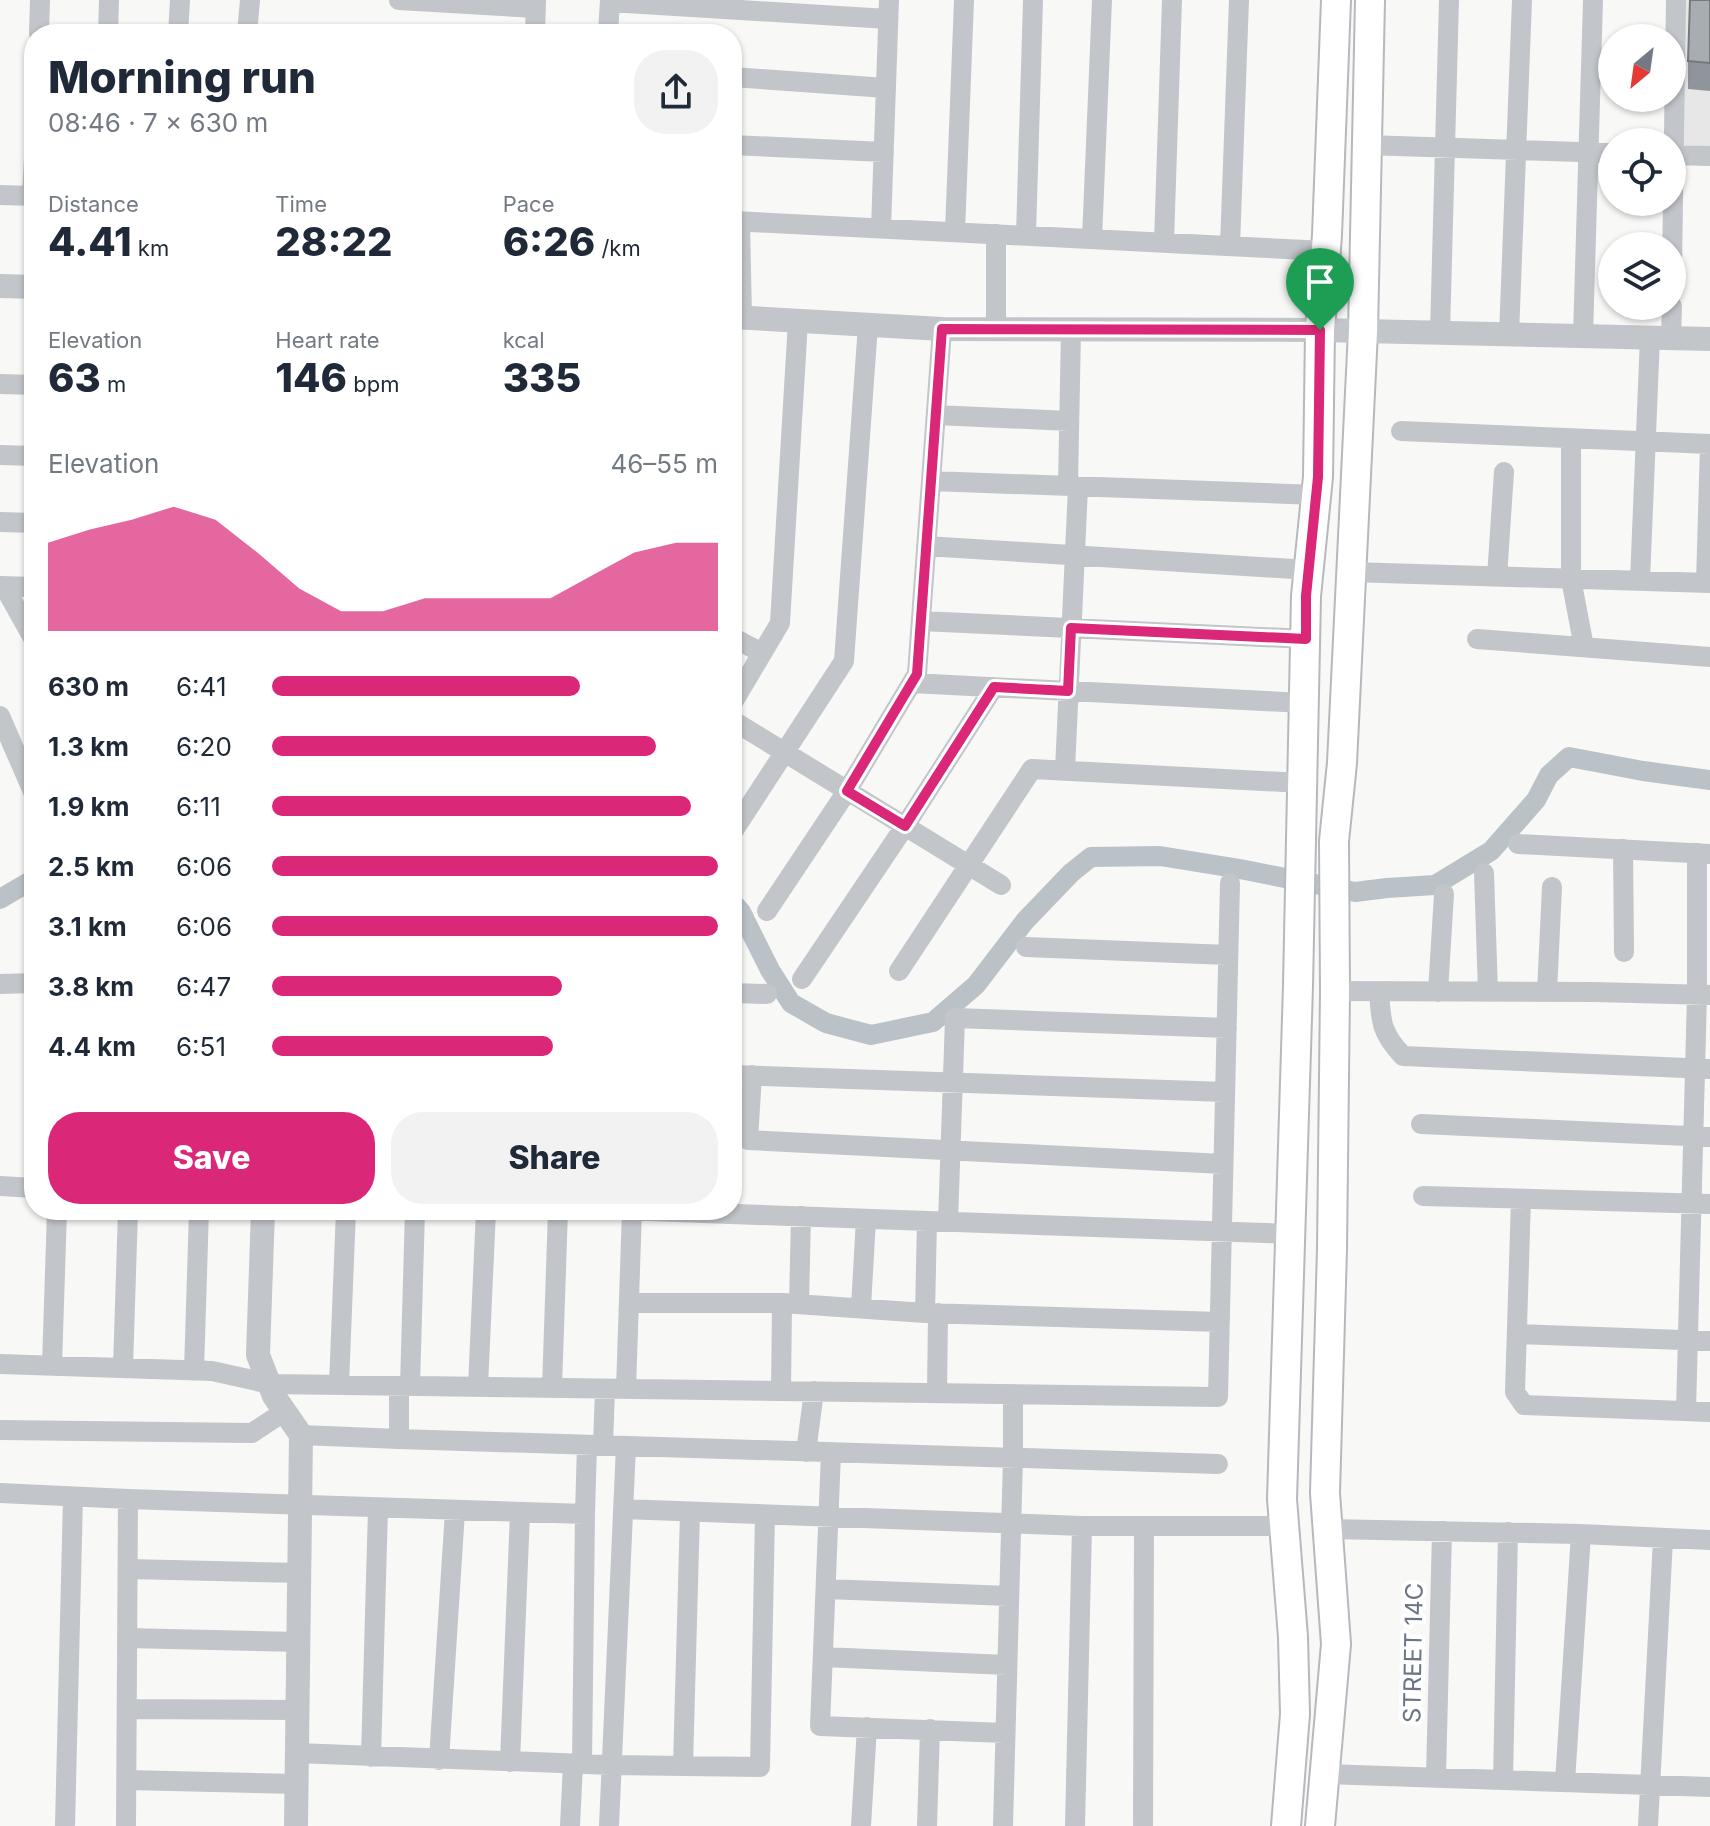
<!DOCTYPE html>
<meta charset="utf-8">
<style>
body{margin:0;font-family:Inter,sans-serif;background:#f2f2f3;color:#1f2937;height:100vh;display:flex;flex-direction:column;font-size:30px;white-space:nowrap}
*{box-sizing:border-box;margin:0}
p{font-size:26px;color:#747a83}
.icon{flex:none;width:44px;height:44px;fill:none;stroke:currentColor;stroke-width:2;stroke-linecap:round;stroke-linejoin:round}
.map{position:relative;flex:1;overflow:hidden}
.panel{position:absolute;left:24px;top:24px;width:718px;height:1196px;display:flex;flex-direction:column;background:#fff;border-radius:32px;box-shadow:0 2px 6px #0004}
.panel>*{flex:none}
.needle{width:52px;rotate:209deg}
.fabs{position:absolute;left:1598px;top:24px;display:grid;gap:16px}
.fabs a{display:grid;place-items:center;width:88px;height:88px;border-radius:50%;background:#fff;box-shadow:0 2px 6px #0004;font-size:40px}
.pin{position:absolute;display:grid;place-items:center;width:68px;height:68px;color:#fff;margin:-82px -34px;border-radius:50% 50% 50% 0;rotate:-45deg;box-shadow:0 0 8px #0007}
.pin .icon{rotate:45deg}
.round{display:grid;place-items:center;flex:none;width:84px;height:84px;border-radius:32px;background:#f2f2f3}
.summary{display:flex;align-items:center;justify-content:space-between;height:136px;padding:0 24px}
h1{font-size:44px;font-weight:800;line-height:60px}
.figures{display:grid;grid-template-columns:repeat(3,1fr);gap:12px;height:136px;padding:8px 24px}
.figures div{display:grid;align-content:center}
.figures b{font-size:40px;font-weight:800}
.figures small{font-size:22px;font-weight:400}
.figures p{font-size:22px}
.chart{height:224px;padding:16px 24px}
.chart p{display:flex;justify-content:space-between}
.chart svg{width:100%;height:144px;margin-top:8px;fill:#db2777;opacity:.7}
.action{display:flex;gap:16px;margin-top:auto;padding:16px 24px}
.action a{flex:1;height:92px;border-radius:32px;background:#db2777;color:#fff;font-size:32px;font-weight:800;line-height:92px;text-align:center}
.action a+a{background:#f2f2f3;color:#1f2937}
ul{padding:0 24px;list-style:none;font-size:26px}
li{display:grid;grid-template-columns:128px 96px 1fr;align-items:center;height:60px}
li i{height:20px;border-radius:10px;background:#db2777}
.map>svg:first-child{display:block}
.built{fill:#e6e7e6}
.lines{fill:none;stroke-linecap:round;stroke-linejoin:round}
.canal{stroke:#bac2c8;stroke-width:20}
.secondary-casing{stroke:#b5b8bd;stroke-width:32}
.minor{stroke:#c2c5c9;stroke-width:20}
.tertiary{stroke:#c2c5c9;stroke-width:24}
.secondary{stroke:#fff;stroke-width:28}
.wall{fill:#90959b}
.building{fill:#a8adb4;stroke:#76797e;stroke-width:2}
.route-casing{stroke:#fff;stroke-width:16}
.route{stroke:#db2777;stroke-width:10}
.labels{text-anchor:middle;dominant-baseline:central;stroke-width:8;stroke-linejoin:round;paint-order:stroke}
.street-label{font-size:24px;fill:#6b7584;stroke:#fff}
</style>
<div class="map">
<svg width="1710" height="1826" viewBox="0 0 1710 1826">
<rect width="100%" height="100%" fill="#f8f8f6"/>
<path class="built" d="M1676 0H1710V156L1673 155Z"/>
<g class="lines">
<path class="canal" d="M0 899 34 879
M732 902 741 912 770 970 791 1003 826 1023 871 1035 933 1022 976 985 1025 921 1071 873 1091 857 1160 856 1240 869 1355 892 1387 888 1435 885 1491 851 1536 800 1549 775 1569 757 1643 771 1710 780"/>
<defs>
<path id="secondary" d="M1286 1826 1295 1714 1293 1637 1282 1499 1298 986 1306 596 1318 477 1320 330 1327 235 1336 0
M1320 1826 1336 1644 1325 1493 1332 1249 1335 991 1334 841 1342 763 1363 331 1370 0"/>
</defs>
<use href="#secondary" class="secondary-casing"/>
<path class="minor" d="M399 0 536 8
M610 2 888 19
M39 34 40 0
M108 34 109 0
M178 34 180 0
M247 34 250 0
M535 34 536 0
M608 34 610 0
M732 77 886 88
M732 145 884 152
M1366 145 1612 153
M1672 155 1710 156
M0 195 34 196
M32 196 34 157
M732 221 1326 251
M740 221 742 318
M881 228 889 0
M955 232 964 0
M996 234V330
M1026 235 1033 0
M1092 239 1102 0
M1164 242 1172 0
M1230 246 1239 0
M1672 268 1676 0
M1440 333 1449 0
M1509 335 1522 0
M1583 336 1593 0
M1671 337 1672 306
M0 384 34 385
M936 415 1069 421
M1401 431 1710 444 1706 583
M1571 439V579L1584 647
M0 455 34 456
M931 481 1317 495
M1068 486 1071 330
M0 522 34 523
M926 546 1309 570
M1350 572 1710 583
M1497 577 1504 472
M1640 581 1650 337
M0 586 34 587
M4 586 34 640
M921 621 1306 639
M732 637 762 653
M1477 639 1710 657
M912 683 1304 703
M732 704 780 623 798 321
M0 716 34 794
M732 720 1001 885
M1065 770 1078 487
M732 833 844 661 868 325
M1518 844 1710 854
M1623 849 1624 952
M1484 873 1488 992
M767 911 847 791 917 674 942 329
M1026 947 1228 955
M899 971 1032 769 1302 783
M802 979 905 826 994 687
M0 984 34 983
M1335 991 1594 992 1710 995
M1379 991C1381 1022 1381 1033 1403 1056L1710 1069
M1438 992 1444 894
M1547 992 1552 887
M732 993 767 994
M732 1075 1225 1092
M752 1075 748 1140 1223 1164
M1421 1124 1710 1137
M0 1186 34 1188
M1423 1196 1710 1204
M1521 1199 1515 1392 1524 1405 1710 1412
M621 1210 1290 1234
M948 1222 955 1018 1227 1028
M629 1303H782L925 1313 1220 1322
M799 1304 801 1216
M861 1307 866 1219
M925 1313 927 1221
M1518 1334 1710 1341
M0 1364 212 1371 270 1384 1218 1397 1230 883
M52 1366 57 1210
M123 1368 128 1210
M194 1371 199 1210
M339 1385 346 1210
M410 1386 415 1210
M478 1387 486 1210
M552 1388 558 1210
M626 1389 632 1210
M781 1391 782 1303
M937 1393 938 1313
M1686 1411 1697 995V853
M0 1430 252 1433 285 1411
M301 1435 399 1439 1218 1464
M399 1439V1386
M603 1445 605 1389
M806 1452 814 1391
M831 1453 820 1726 1005 1733
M0 1493 128 1499 585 1514 587 1445
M623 1509 1082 1526
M1328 1529 1581 1534 1710 1540
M128 1569 300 1573
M826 1589 1009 1596
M127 1638 299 1642
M823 1657 1007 1665
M127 1709 298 1710
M297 1753 611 1765 760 1767 765 1515
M371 1757 378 1508
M439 1760 455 1511
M510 1762 520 1512
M582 1764 585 1514
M683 1766 690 1512
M1325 1774 1710 1787
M1436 1777 1442 1531
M127 1780 297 1784
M1503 1780 1508 1532
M1565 1782 1581 1534
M65 1826 73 1497
M126 1826 128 1499
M570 1826 573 1764
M609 1826 626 1446
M861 1826 867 1727
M927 1826 930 1729
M1003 1826 1013 1458V1394
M1075 1826 1082 1526H1284
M1143 1826 1144 1526
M1648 1826 1663 1539"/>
<path class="tertiary" d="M0 286 34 287
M732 317 942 329 1320 330 1710 339
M263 1210 258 1355 274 1396 301 1435 296 1826"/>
<use href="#secondary" class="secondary"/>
</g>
<path class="wall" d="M1710 0V91L1688 89V61Z"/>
<path class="building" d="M1690 0H1710V63L1688 61Z"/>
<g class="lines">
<defs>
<path id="route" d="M942 329 1320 330 1318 477 1306 596V639L1071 628 1068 691 994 687 905 826 847 791 917 674Z"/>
</defs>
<use href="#route" class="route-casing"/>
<use href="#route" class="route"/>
</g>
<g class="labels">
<g class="street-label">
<text transform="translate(1413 1653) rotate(-89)">STREET 14C</text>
</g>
</g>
</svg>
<div class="fabs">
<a><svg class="needle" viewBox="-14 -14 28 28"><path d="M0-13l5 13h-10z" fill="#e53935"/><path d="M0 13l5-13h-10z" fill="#747a83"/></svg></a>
<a><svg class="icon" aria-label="locate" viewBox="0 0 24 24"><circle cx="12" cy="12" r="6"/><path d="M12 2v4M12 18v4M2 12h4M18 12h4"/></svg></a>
<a><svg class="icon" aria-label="layers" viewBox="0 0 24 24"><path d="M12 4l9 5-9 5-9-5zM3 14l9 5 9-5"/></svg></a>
</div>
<div class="pin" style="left:1320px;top:330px;background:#1e9e55"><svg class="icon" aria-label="arrive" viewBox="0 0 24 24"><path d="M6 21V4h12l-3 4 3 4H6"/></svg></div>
<section class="panel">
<div class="summary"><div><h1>Morning run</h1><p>08:46 · 7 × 630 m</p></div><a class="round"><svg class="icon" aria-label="share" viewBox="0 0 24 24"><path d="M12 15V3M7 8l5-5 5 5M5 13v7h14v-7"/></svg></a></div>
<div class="figures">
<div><p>Distance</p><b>4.41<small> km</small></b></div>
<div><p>Time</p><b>28:22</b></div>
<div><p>Pace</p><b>6:26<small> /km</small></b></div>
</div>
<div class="figures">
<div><p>Elevation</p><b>63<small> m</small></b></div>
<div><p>Heart rate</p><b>146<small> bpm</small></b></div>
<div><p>kcal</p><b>335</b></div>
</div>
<div class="chart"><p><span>Elevation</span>46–55 m</p>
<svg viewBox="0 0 160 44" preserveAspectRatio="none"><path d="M0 44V17L10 13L20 10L30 6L40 10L50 20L60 31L70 38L80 38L90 34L100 34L110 34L120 34L130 27L140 20L150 17L160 17V44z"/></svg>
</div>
<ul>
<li><b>630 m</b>6:41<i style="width:69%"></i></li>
<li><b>1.3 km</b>6:20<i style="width:86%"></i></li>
<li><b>1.9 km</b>6:11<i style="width:94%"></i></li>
<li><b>2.5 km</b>6:06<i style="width:100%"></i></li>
<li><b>3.1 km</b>6:06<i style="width:100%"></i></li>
<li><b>3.8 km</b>6:47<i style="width:65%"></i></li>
<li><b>4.4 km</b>6:51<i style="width:63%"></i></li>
</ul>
<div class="action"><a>Save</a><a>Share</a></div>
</section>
</div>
